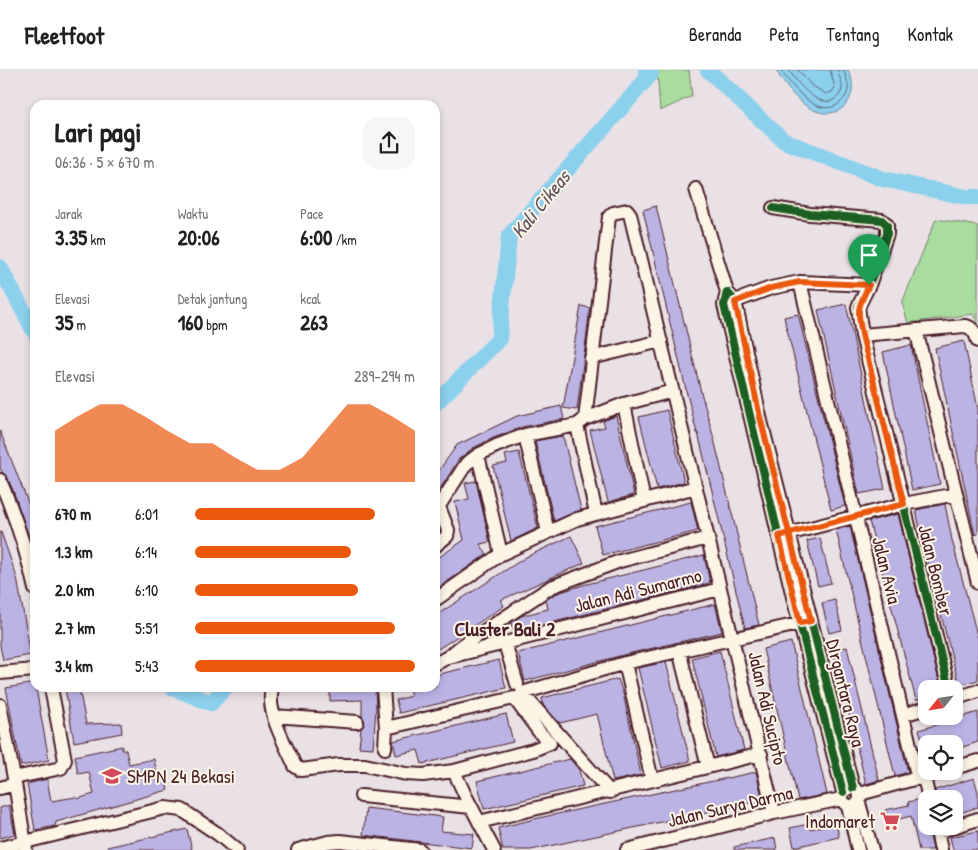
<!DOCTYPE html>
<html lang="id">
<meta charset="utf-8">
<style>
body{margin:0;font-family:"Patrick Hand",sans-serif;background:#f6f6f6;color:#202124;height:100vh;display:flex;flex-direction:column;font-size:19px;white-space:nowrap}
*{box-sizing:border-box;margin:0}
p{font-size:16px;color:#757577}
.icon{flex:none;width:28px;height:28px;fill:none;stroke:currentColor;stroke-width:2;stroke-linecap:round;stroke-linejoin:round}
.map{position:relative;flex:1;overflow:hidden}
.drawer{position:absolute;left:30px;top:30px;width:410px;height:592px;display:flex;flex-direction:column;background:#fff;border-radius:15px;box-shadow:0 2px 8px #0003}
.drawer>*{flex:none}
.needle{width:32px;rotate:240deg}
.fabs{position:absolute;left:918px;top:610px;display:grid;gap:10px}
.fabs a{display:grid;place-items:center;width:45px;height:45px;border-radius:10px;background:#fff;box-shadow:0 2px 8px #0003;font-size:25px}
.pin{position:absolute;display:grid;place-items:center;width:42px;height:42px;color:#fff;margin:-51px -21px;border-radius:50% 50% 50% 0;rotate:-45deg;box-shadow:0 0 5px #0007}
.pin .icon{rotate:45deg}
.round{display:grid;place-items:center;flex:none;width:52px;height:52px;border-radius:15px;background:#f6f6f6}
.summary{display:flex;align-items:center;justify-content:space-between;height:85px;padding:0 25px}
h1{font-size:28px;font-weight:700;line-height:38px}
.stats{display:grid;grid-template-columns:repeat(3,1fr);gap:8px;height:85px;padding:5px 25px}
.stats div{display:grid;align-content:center}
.stats b{font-size:21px;font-weight:700}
.stats small{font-size:14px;font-weight:400}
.stats p{font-size:14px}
.chart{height:140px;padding:10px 25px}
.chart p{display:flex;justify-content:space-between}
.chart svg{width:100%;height:90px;margin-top:5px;fill:#ea580c;opacity:.7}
ul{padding:0 25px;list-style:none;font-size:16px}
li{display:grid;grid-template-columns:80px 60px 1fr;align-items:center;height:38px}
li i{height:12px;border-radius:6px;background:#ea580c}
header{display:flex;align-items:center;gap:30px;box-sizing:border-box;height:70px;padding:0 25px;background:#fff;border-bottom:1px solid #e0e0e0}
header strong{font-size:24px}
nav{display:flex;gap:28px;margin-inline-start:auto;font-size:18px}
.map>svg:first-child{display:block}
.green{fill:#a8dd9f;stroke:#797e65}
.water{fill:#8bd0ed;stroke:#71899f}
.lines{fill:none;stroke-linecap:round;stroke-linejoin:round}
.shore{stroke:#646679;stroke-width:1}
.river{stroke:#8bd0ed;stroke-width:16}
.building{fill:#bcb3e5;stroke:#4a1f2b}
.minor-casing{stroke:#4a1f2b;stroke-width:16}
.minor{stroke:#fcf5e5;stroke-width:12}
.cycleway-casing{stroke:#fcf5e5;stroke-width:11}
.cycleway{stroke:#1b5e20;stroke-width:8}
.route-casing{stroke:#fff;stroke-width:10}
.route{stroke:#ea580c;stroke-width:6}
.labels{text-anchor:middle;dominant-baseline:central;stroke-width:4;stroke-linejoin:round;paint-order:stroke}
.street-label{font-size:19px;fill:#4a1f2b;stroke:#fcf5e5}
.poi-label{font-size:19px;fill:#4a1f2b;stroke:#fcf5e5;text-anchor:start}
.water-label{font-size:20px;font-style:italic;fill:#5e5465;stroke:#fcf5e5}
.neighbourhood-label{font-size:20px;font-weight:bold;fill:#4a1f2b;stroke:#fcf5e5}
</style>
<header>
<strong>Fleetfoot</strong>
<nav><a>Beranda</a><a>Peta</a><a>Tentang</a><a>Kontak</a></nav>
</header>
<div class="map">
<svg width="978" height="780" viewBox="0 0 978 780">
<rect width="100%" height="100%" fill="#e9e1e5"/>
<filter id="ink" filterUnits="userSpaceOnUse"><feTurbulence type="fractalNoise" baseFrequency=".02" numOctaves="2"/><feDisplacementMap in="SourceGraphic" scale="10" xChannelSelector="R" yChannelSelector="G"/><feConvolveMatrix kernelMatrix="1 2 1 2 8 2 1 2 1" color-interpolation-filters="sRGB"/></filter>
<g filter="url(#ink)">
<path class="green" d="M657 0H689L692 26 660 41Z
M936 149 978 156V255L973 244 908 253 902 233Z"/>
<path class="water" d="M776 0H848C861 24 843 51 816 41 798 34 785 16 776 0Z"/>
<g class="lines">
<path class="shore" d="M781 0C791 16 816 47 837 35 843 31 847 26 848 19 849 12 845 7 844 0
M789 0C796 12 819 40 835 29 839 26 841 23 842 19 843 12 838 7 838 0
M798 0 811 15 826 24 832 22 835 17 830 0"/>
<path class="river" d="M708 0 784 71 883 109 966 127H978
M0 197 35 263
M435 334 499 269 509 166 651 4 646 0
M173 618 211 633 225 618"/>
</g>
<path class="building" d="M656 136 701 322 714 369 759 555 745 558 698 363H697L687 324 643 140Z
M846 234 885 419 859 424 818 240Z
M581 236 590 238 577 340 563 338Z
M798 244 845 436 831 440 784 247Z
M964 271 978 339V464L975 465 935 278Z
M911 275 940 414 912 420 883 282Z
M561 336 564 349 522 357 493 368 473 378 459 389 435 427V406L457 375 517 346Z
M667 340 684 412 657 419 639 347Z
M616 346 634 425 608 432 590 360 605 357 603 351Z
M0 361 35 450V485L13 420 7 407 2 402 0 398Z
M563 366 581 440 554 451 535 371Z
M519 382 538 458 511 471 493 396 507 393 505 385Z
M476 411 490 472 480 474 487 484 435 520V490L464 470 455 432 469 429 465 413Z
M691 432 698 461 603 485 595 456Z
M945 434 952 470 978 569V610L959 615 924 478 916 440Z
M898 444 941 619H926V628L916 630 869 451Z
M850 456 908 702 895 706 836 460Z
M0 462H1L17 508 31 585 3 590 0 576Z
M571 466 584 493 501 530 504 536 435 581V546L526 487Z
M820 468 831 513 818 516 807 471Z
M704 485 710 513 514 562 511 553 521 546 548 539 546 530 555 524 583 515Z
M835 530 842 560 829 563 822 533Z
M715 534 722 562 623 585 525 611 518 583Z
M791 572 827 724 798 730 763 579Z
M847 577 879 710 866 714 833 580Z
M720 581 744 680 716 687 692 588Z
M499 590 506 618 399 643 396 630 411 626 409 618H435V605Z
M666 592 690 691 662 698 638 598Z
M618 609 623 623 641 705 613 711 597 644 560 653 543 635 542 628Z
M35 613 49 690 21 696 6 618Z
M65 618H79L86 654 121 653 122 663 74 672Z
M330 618H375L376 639 373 678 359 677 361 659 365 652 362 646V630L330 631Z
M978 642V672L954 680V674H924L919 660Z
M506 644 513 672 422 694 418 680 396 685 393 671Z
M122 676V680H126L129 694 154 689 158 710 165 708 168 720 56 752 55 756 35 760 27 714 47 709 51 731 76 727 77 729 94 724 89 702 78 704 75 686Z
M570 689 579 700 583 716 484 739 477 711Z
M756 702 763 730 531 780H503L498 758 543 747Z
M974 708 978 722V737L954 745V729H937L935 720Z
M921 729 923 734 926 737V756H928L933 780H919L911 746 888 752 885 740 909 735 908 732Z
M9 735 15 764 0 768V738Z
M366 738 443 747 441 761 474 764 472 778 363 765Z
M836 753 839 767 794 777 790 758 809 754 810 759Z
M187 759 192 780H107V777Z
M978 761V780H953L950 767Z
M775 768 777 780H734V777Z"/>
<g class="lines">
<defs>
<path id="minor" d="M696 119 727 222
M773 138 810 144 882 150 887 155V164L869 215 858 237 862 265 949 619
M800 212 918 709
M727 234 771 218 800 212 869 215
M916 260 978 513
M862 265 965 256C973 257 976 264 978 271
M591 288 661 271
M624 334 644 431
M585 349 609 147 613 143 627 140 630 144 774 743
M577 355 596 444
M525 365 548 462
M478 385 501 484
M0 410C15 446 27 481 35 519
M435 442 466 394 478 385 496 376 525 365 577 355 585 349 624 334 673 321
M784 465 904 434 956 424
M435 476 447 466 448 460 439 437
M435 530 501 484 577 449 696 417
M505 573 517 614
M679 580 708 697
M453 586 720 519
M625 593 652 710
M435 594 448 587 463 575 551 517 620 491 708 468
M0 603 35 600
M272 618C266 643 285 673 295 696L301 700 339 695H365L406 704 423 705 454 701 533 680 550 673 540 663 514 628 386 658 383 618
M954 629 978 621
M0 635 14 708 26 780
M903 645 926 638
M274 646 357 652
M385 678 386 658
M954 698 978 691
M454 701 465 725 494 780
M924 707 929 729
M14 708 61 698 65 690 51 618
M842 727a9 9 0 1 1 18 0a9 9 0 1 1-18 0Z
M0 718 15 714
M610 722 522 623 625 593 807 552
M843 722 793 527 724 235 727 222 735 231 760 347 853 718
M860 724 943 701
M361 726 471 737
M859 733 872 780
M848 736 858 780
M479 752 761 684
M936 756 941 780
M937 762 978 749
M0 778 165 738 182 740 218 764 237 780
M298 780 328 772 340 771 420 780
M627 780 774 743 842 729"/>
</defs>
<use href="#minor" class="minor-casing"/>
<use href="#minor" class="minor"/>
<defs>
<path id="cycleway" d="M773 138 810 144 882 150 887 155V164L869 215 858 237 862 265 949 619
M843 722 793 527 724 235 727 222 735 231 760 347 853 718"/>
</defs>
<use href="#cycleway" class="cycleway-casing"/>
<use href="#cycleway" class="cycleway"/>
</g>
</g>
<g class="lines" filter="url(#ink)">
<defs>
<path id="route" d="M869 215C857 239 857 239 862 265L904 434 790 463 779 466 800 553 811 551 760 347 735 232 771 218 800 212 869 215"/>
</defs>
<use href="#route" class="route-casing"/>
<use href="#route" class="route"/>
</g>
<defs>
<symbol id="school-bare" viewBox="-9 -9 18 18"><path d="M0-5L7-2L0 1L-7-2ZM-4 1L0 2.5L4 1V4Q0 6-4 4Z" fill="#d1495b" stroke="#fcf5e5" stroke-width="2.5" paint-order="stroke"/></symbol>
<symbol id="supermarket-bare" viewBox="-9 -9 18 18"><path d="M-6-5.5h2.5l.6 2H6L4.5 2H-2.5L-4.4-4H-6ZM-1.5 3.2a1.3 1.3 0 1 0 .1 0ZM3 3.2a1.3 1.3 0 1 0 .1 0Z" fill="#d1495b" stroke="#fcf5e5" stroke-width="2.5" paint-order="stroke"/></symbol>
</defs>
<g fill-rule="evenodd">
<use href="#school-bare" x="98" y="692" width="28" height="28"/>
<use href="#supermarket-bare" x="876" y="737" width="28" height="28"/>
</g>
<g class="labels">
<g class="street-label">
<text transform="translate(887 500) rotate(76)">Jalan Avia</text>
<text transform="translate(936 500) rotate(76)">Jalan Bomber</text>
<text transform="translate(638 520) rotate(-14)">Jalan Adi Sumarmo</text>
<text transform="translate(846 623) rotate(76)">DIrgantara Raya</text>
<text transform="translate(768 638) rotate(77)">Jalan Adi Sucipto</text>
<text transform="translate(730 736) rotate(-13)">Jalan Surya Darma</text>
</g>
<g class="poi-label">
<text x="127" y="706">SMPN 24 Bekasi</text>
<text x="875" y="751" text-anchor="end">Indomaret</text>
</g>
<g class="water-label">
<text transform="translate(540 134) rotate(-51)">Kali Cikeas</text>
</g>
<g class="neighbourhood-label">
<text x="505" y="558">Cluster Bali 2</text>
</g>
</g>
</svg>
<div class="fabs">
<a><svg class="needle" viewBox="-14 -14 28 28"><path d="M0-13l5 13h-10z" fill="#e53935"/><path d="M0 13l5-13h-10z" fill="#757577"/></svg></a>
<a><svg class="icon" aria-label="locate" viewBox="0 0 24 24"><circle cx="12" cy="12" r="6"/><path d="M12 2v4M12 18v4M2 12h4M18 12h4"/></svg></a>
<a><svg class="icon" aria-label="layers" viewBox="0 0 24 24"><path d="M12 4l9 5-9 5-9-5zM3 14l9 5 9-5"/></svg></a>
</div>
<div class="pin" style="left:869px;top:215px;background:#1e9e55"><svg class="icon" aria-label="arrive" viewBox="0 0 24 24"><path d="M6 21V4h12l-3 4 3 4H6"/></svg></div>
<section class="drawer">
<div class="summary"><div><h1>Lari pagi</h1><p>06:36 · 5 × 670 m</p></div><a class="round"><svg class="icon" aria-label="share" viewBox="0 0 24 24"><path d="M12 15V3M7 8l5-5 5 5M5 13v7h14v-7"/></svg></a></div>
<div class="stats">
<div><p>Jarak</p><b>3.35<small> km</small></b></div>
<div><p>Waktu</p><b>20:06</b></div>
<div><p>Pace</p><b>6:00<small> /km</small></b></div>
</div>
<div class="stats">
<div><p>Elevasi</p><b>35<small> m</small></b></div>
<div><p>Detak jantung</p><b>160<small> bpm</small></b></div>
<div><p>kcal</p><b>263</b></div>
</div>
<div class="chart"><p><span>Elevasi</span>289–294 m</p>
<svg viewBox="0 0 160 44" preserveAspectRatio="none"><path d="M0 44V19L10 12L20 6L30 6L40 12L50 19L60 25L70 25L80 32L90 38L100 38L110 32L120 19L130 6L140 6L150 12L160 19V44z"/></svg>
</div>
<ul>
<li><b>670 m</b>6:01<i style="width:82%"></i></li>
<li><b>1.3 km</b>6:14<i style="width:71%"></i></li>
<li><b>2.0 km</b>6:10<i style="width:74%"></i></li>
<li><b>2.7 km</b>5:51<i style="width:91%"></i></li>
<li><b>3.4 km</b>5:43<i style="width:100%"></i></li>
</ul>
</section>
</div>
